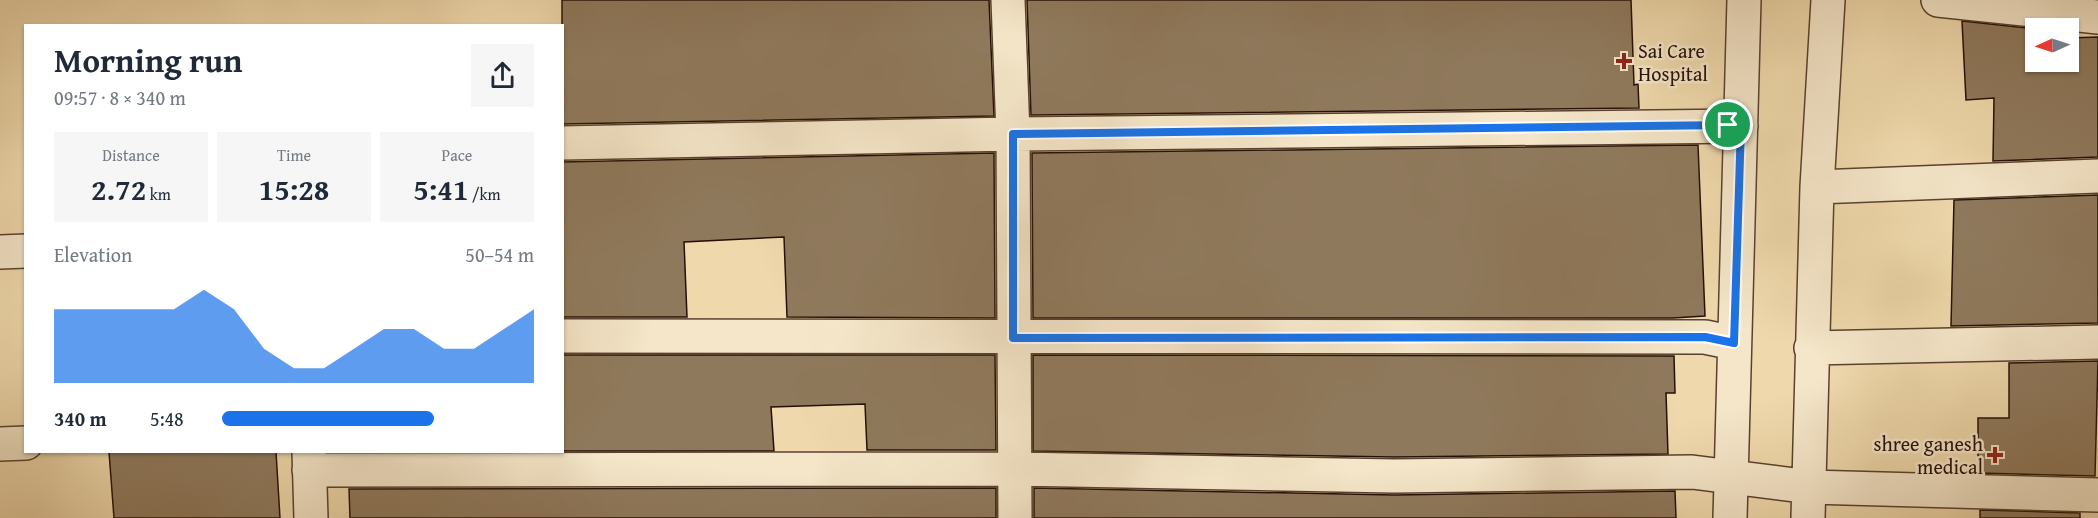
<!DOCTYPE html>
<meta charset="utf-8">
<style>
body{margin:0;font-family:"Gentium Book Plus",serif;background:#f6f6f7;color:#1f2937;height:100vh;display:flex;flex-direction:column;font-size:22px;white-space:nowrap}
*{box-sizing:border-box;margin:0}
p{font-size:20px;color:#747a83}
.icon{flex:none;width:33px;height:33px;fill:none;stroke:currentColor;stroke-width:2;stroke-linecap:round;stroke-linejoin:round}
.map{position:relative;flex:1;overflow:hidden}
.drawer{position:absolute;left:24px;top:24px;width:540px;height:429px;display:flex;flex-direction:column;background:#fff;border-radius:0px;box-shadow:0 2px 4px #0004}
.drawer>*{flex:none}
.needle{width:39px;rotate:267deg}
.controls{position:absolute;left:2025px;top:18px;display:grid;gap:12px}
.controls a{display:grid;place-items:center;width:54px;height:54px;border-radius:0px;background:#fff;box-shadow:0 2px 4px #0004;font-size:30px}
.pin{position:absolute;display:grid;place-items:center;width:51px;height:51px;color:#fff;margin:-26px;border:3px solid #fff;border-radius:50%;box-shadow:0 2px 6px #0007}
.round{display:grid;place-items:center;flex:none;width:63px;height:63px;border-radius:0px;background:#f6f6f7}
.summary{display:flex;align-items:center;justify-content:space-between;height:102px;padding:0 30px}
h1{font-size:33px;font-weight:700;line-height:45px}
.metrics{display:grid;grid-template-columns:repeat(3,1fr);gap:9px;height:102px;padding:6px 30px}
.metrics div{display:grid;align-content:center;border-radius:0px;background:#f6f6f7;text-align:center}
.metrics b{font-size:30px;font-weight:700}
.metrics small{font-size:16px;font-weight:400}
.metrics p{font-size:16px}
.chart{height:168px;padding:12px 30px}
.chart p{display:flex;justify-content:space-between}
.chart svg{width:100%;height:108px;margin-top:6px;fill:#1a73e8;opacity:.7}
ul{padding:0 30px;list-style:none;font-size:20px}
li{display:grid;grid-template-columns:96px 72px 1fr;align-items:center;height:45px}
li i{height:15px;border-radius:8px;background:#1a73e8}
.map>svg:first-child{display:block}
.building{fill:#8f795c;stroke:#261005;stroke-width:1.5}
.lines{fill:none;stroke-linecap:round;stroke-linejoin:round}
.minor-casing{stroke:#58422f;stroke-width:36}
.minor{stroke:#f5e6c9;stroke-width:33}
.route-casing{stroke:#fff;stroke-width:12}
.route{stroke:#1a73e8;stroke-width:8}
.poi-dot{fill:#8f2418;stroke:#f5e6c9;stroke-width:2}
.labels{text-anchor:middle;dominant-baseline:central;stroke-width:5;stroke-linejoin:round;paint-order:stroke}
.poi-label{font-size:20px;fill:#261005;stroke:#f5e6c9;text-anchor:start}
</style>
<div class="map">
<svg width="2098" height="518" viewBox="0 0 2098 518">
<rect width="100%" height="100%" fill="#efd9ac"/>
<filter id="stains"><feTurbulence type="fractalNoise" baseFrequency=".00333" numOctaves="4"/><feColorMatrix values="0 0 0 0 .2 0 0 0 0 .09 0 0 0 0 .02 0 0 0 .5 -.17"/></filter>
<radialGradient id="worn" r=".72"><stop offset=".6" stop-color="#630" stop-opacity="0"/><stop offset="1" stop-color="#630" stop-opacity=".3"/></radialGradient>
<path class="building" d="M562 0H989L994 116 562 124Z
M1027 0H1631L1634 85 1638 84 1639 108 1031 115Z
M1962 21 2036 29V62H2068V38L2098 37V157L1993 161 1994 98 1966 100Z
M1698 145 1705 316 1673 318H1033L1032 153Z
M994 153 995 318 787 317 784 237 684 242 687 317H562V162Z
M2098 195V323L1951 326 1954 200Z
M562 355H995L996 450H867L865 404 771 407 774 451H562Z
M1033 355 1674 356 1675 393H1666L1668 454 1394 457 1033 451Z
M2098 361 2095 476 1978 473V418H2009V363Z
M109 452H276L280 518H114Z
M996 488V518H350L349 489Z
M1034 488 1394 495 1675 491 1676 518H1034Z
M1980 510 2080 513V518H1980Z"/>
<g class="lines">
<defs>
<path id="minor" d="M1008 0 1013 134 1015 518
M1938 0 2098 17
M562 143 1013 134 1741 126
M1817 187 2098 176
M0 252 26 251
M562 336 1705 337 1734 343
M1811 348 2098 342
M0 444 26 443
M309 452 311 518
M309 470 1012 469 1394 476 1692 472 1810 487 2098 495
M1730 518 1744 0
M1808 518 1817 187 1828 0"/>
</defs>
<use href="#minor" class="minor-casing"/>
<use href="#minor" class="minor"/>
</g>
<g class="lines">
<defs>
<path id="route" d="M1728 125 1741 126 1734 343 1705 337 1013 338V134Z"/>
</defs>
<use href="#route" class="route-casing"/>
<use href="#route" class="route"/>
</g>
<g class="poi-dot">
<path d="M1621 52h6v6h6v6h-6v6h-6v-6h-6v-6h6z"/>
<path d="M1992 446h6v6h6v6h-6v6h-6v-6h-6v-6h6z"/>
</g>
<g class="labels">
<g class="poi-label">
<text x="1638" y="50">Sai Care<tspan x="1638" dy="23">Hospital</tspan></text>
<text x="1983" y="443" text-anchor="end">shree ganesh<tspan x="1983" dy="23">medical</tspan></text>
</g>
</g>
<rect width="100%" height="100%" filter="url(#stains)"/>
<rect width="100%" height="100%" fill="url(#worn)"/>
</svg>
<div class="controls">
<a><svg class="needle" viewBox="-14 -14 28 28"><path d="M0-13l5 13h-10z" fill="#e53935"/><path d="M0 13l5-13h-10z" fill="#747a83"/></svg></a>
</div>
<div class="pin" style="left:1728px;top:125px;background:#1e9e55"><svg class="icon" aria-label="arrive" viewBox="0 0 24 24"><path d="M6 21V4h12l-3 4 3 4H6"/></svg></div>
<section class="drawer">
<div class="summary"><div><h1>Morning run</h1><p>09:57 · 8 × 340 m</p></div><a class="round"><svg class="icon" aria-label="share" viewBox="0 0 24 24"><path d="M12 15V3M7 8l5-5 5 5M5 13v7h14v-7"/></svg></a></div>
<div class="metrics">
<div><p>Distance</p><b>2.72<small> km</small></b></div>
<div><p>Time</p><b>15:28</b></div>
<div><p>Pace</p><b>5:41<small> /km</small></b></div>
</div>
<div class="chart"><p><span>Elevation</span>50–54 m</p>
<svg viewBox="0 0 160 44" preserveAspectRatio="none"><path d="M0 44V14L10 14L20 14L30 14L40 14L50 6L60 14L70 30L80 38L90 38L100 30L110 22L120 22L130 30L140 30L150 22L160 14V44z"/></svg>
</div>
<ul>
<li><b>340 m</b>5:48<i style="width:68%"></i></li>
</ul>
</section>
</div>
